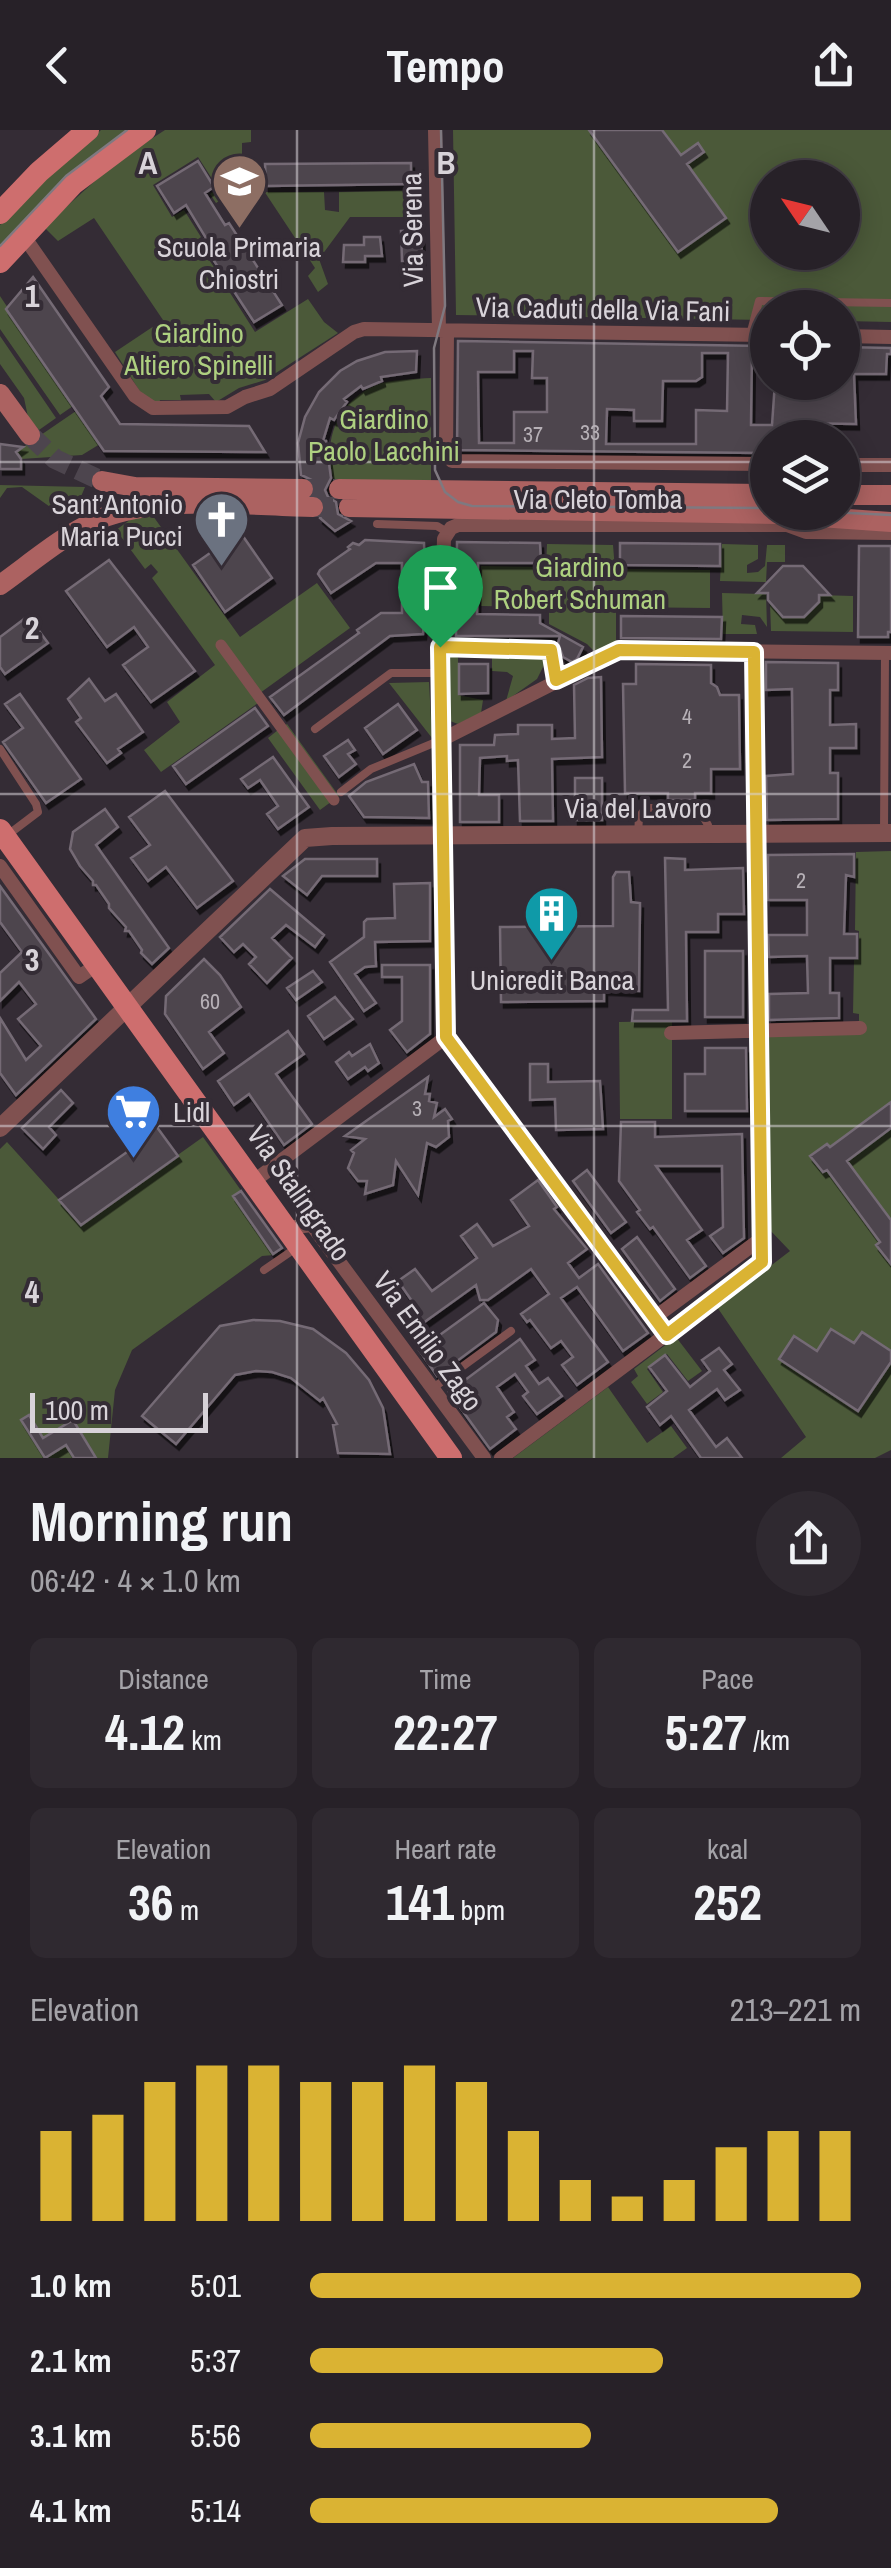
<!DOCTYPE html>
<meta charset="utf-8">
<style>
body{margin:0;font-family:"Archivo Narrow",sans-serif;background:#2f2930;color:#f1f3f6;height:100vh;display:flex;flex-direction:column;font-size:38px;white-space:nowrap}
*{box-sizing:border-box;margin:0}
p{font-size:32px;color:#a4a3a8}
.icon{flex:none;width:55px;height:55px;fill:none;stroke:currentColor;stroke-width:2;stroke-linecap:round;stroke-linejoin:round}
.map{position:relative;height:1328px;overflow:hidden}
.side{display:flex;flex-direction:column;background:#272128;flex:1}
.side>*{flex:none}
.needle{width:65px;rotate:305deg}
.fabs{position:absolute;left:750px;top:30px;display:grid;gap:20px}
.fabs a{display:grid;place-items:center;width:110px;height:110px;border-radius:50%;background:#272128;box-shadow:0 5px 25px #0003,0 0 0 2px #433e45;font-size:50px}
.scale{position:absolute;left:30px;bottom:25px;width:178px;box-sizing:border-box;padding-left:10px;border:5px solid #d8d3d9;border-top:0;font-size:28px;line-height:35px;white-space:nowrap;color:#d8d3d9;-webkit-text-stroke:8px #342c35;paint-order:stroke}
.pin{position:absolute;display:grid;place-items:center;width:85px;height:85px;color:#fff;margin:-102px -42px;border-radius:50% 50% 50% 0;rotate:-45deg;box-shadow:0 0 10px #0007}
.pin .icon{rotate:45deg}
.round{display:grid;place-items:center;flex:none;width:105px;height:105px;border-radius:52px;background:#2f2930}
.head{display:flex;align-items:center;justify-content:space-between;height:170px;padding:0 30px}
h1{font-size:55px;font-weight:800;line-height:75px}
.figures{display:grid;grid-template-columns:repeat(3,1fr);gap:15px;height:170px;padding:10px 30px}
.figures div{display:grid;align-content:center;border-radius:15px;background:#2f2930;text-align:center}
.figures b{font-size:50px;font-weight:800}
.figures small{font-size:28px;font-weight:400}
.figures p{font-size:28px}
.chart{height:280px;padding:20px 30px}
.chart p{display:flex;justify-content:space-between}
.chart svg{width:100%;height:180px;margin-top:10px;stroke:#dab333;stroke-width:6}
ul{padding:0 30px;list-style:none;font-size:32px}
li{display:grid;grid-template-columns:160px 120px 1fr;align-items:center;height:75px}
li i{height:25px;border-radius:12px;background:#dab333}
header{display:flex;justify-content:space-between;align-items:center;height:130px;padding:0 30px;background:#272128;font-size:45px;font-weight:800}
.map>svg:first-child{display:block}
.green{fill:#4b5939;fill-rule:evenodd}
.building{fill:#4e454e;stroke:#746b75;stroke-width:2.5;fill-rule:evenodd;filter:url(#shadow)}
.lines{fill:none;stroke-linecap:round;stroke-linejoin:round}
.secondary-tunnel{stroke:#4d454e;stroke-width:20;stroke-dasharray:20 10;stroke-linecap:butt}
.service{stroke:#805150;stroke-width:8}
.pedestrian{stroke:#805150;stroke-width:11}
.minor{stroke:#805150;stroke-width:14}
.tertiary{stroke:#805150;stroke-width:18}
.secondary{stroke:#ac6261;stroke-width:20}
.primary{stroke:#ce6e6e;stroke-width:22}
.tram{stroke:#7f7980;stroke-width:2.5}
.route-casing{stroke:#fff;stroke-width:20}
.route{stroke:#dab333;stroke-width:12}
.grid{fill:none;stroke:#d8d3d9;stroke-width:2.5;stroke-opacity:0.55}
.labels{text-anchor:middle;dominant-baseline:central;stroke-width:8;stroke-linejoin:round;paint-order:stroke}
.number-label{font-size:22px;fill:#b6b0b6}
.street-label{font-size:28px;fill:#d8d3d9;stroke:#342c35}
.poi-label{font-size:28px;fill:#d8d3d9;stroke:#342c35}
.park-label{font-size:28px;fill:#aed080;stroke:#342c35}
.grid-label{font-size:32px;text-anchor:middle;font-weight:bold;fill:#d8d3d9;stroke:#342c35;stroke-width:8;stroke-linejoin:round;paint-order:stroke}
</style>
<header><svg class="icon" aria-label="back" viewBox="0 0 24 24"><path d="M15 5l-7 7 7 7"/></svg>Tempo<svg class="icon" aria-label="share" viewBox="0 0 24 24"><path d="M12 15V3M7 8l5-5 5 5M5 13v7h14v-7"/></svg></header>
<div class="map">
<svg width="891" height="1328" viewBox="0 0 891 1328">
<defs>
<filter id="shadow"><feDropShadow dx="3" dy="5.5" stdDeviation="0" flood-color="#0009"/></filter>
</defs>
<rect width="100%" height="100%" fill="#342c35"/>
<path class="green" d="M101 0H131L0 120V95L25 68Z
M165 0H251V12L242 13V28L256 29 261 34 263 62H324L325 80 339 82V62L423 60V87H350L319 129 328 154 318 162 308 146 315 138 266 64 261 63 249 47 244 49 232 34 220 35 215 48 221 56 236 60 216 73 210 64 218 58 198 27 153 55 172 87 184 80 201 107 196 111 216 140 207 147 209 149 218 144 255 202 308 169 324 192 338 203 265 250 239 258 216 272 209 264 180 265 181 270H160L159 274 144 268 115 222 163 190 94 88 58 111 44 97 117 31Z
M453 0H891V192L843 191 842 178H768L767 190 456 185ZM768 48H842V122H768Z
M0 166 73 276 60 285 0 199Z
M0 206 56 288 39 300 28 287 24 268 0 234Z
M431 248V353L334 351C321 309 339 267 382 253 397 249 415 249 431 248Z
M76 281 100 314 82 325 21 329 16 322Z
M0 355 85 357 80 369 53 379 22 357 7 358 0 368Z
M153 386 240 507 317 453 350 498 260 563 284 596 287 594 339 666 320 680 268 608 278 600 258 573 161 642 144 620 180 592 167 572 215 535 152 448 158 442 151 434 145 439 116 400 134 387Z
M547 414 613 415 615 439 710 440V478L616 477V513L597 524 587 514 549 494V477L481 476V436L546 437Z
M722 414 758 415V429L747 435V443L758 442 765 436 767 415H785V432H767L766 452 720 451Z
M722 463 766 464 767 497 760 487 742 485 741 494 755 495 757 504H723Z
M819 465 853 466V502L771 501 770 474 783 487H804L819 472Z
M449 523H458V565L483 570 481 583 458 594 450 591Z
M492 523 545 527 546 531 537 549 506 571 513 546 507 542 492 541Z
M429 552 432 608 389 553Z
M891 721V1320L875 1328H781L806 1307 717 1177 790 1121 767 1097 762 905 859 902V884L853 883 854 830 859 829V801L855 800 856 722Z
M672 891V989H620L619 892Z
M203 1007 282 1118 274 1125 262 1126 132 1220 115 1260 108 1328H0V1019L7 1012 81 1094Z
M676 1207 702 1241 688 1251 667 1224 647 1239 663 1262 647 1274 631 1252 638 1246 634 1239Z
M608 1257 647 1313 671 1296 687 1318 673 1328H513Z"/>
<path class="building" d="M589 0H662L681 25 698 13 704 22 687 34 726 88 678 122Z
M198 31 214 57 205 63 225 95 229 93 282 175 254 192 201 111 206 108 186 75 174 83 157 56Z
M411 33V54L266 56 265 34Z
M421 100 422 130 402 131 401 101Z
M364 107H380L382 126H365V132H343L344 115H364Z
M33 147 109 257 101 266 120 294 249 296 265 322 104 321 6 179Z
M458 211 768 216V223H752L751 295H772L775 252H842V217L891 218V224H887L886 244H854L856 294 791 293V308H768V323L457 320ZM514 221H533L532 248H547V282H514V313H479L478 242H514ZM702 223H728L727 281 696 280V314H606L607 279 634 280V291H662L663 251H696L702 247Z
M417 221 416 242 381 247 382 251 363 259 361 256 344 269 347 272 334 290 330 288 323 311H326L331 348 325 360 328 367 336 372 338 384 351 391 335 401 320 388 327 376 325 370 316 364 314 351 301 345 298 313 305 287 319 262 340 241 357 231 385 222Z
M0 314 23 317 16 322 21 329V339H0Z
M240 402 272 448 225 482 193 435Z
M365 410 424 413 425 439 402 443V433H376L331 463 318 444 320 440 350 419 348 417 353 413 359 415Z
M457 412 540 413 541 433H478L477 484 540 485V493L583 517 577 529 572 532 563 527 558 513 560 506H456Z
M620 413 720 414V436L620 435Z
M859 416H891V502H888V507H858Z
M109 430 195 541 151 572 123 535 148 517 134 497 107 517 66 461Z
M783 436H803L830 465H819V472L804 487H783L768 470V463H757Z
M413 473V478H425L423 504 390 506 284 585 270 567 359 503 357 500 381 483H402V474Z
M28 486 48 513 5 544 0 537V507Z
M621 486 722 487 721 509 621 508Z
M766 532 838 533V560H830V595L856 594V618H830V643H838V689L767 690 766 646 793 644 792 559 766 560Z
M459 534H488V563L459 564Z
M636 534 711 535V553L717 557 720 565H739L740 639H711V663H695V670H668V663H625L623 554H636Z
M601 547 602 627 552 629 553 691H520L518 630 507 631V626L480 628 479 665H499V692H460V615H494L495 605 518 604V595H552V609L575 608 574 555 588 548Z
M89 549 105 571 116 564 143 602 118 619 121 623 107 633 76 592 81 588 68 569Z
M20 564 81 649 46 673 3 612 23 598 5 574Z
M398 574 417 600 383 624 365 598Z
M255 578 268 596 186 654 173 636Z
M348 610 355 620 348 624 356 634 339 647 324 626Z
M273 627 309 677 278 699 267 684 278 676 260 650 248 658 241 649Z
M414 634 422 652H428L429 688 364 687 349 666 366 652Z
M575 648H602V690H575Z
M165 661 233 751 197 778 166 737 148 751 131 728 150 715 129 687Z
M105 679 118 697 96 715 169 818 152 834 141 823 142 820 129 801H125L126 797 109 778V774L96 755H93V751L80 736 70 719 73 702Z
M854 724V747L846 745 844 804H857V828H830V863H839V888L769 890V864L808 863 807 826 769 827 768 805H807V770H768V725Z
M665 728 685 729V740L743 738 744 784H718V802H686L687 891H632L633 880H668Z
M305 729H377V746H322L307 765 283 746Z
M616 742H629L631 772 640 773 639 861 604 859V871L501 872 500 797 613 796V747Z
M430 753V811L375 812 376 836 365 837 355 844 376 873 364 881 330 832 364 807V792L367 789 395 788 394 754Z
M0 756 96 889 16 965 0 943V888L26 930 41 916 18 889 36 874 19 852 0 871V843L22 822 0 792Z
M270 759 324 805 315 817 286 795 272 808 292 828 267 853 249 834 256 827 243 814 234 822 220 807Z
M705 821H743V887H705Z
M204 829 220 845 241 877 209 902 224 923 203 939 165 884 166 866Z
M382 835H430V904L407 922 390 900 402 891V847H382Z
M313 841 322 852 296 870 287 858Z
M335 867 353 889 324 909 308 886Z
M288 901 304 924 276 944 312 994 284 1015 249 964 234 975 218 951Z
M370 914 379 933 368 941 365 937 348 949 336 932 349 922 352 926Z
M705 918H746L747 981H685V944H705Z
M530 934H548V952L600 951 603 999 556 1000 555 969 530 970Z
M428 947 425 964H430L429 971 437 973 434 987 445 979 452 989 448 991 449 1007 436 1017 427 1013 418 1065 396 1031 393 1055 365 1064 367 1051H358L348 1038 354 1023 351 1020 365 1009 345 1006Z
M61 960 73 973 49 997 56 1005 43 1019 22 998Z
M891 972V998L847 1031 891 1090V1134L876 1115 880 1112 827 1040 823 1042 810 1026 827 1014 830 1017Z
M151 989 178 1026 81 1095 59 1070 137 1015 129 1005Z
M621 992H655V1007L742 1004 744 1108 723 1123 710 1106 723 1097 722 1036H656L702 1100 687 1110 706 1136 690 1148 653 1097 650 1099 637 1082 640 1080 619 1051Z
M587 1040 626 1092 611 1103 573 1051Z
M538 1050 557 1077 554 1079 587 1119 568 1133 579 1148 598 1134 648 1203 623 1221 577 1157 561 1168 608 1232 577 1255 562 1235 573 1227 561 1211 551 1218 530 1190 527 1192 521 1184 549 1164 531 1139 488 1170H480L476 1155 412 1201 400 1185 414 1174 398 1151 415 1139 432 1161 477 1128 461 1106 477 1094 493 1116 529 1096 511 1070Z
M241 1061 282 1118 273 1124 233 1066Z
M637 1107 675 1159 660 1171 622 1119Z
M484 1173 498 1190 496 1202 437 1246 419 1220Z
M253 1190 280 1191 313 1199 346 1223 369 1250 383 1278 390 1324 338 1323 333 1295 337 1294 323 1268 320 1271 291 1248 272 1242 256 1241 235 1245 176 1314 142 1286 220 1196Z
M831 1199 854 1213 862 1202 891 1221V1232L858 1281 779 1229 794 1206 817 1221Z
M520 1209 535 1230 526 1236 539 1254 548 1248 562 1266 537 1284 523 1266 528 1262 515 1244 497 1257 514 1282 507 1287 516 1299 490 1319 449 1262Z
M719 1218 732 1234 724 1240 740 1260 725 1270 717 1259 689 1280 716 1317 727 1308 742 1328H701L671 1286 660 1295 647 1277 667 1261 649 1237 665 1225 690 1257 710 1241 702 1230Z
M29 1285 43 1308 73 1290 96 1328H74L66 1315 45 1328 21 1290Z"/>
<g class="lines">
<path class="secondary-tunnel" d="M30 305 55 329 102 351
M303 359H339
M313 377H349"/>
<path class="service" d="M750 205 759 171 891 173
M377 394 437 396 447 402
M315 599 391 543H440
M0 619 36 674 38 682 9 704
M341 662 371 639 441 610
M884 704 885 523
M638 705 639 687 646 678H698L708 695 707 704
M264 1140 296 1118
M433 1258 511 1201"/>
<path class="pedestrian" d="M221 515 334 670"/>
<path class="minor" d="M435 0 439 200
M23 105 135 266 153 278 227 277 245 267 270 259 354 202 364 199 768 205
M447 202 446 323 452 331 768 334
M842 206 891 207
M842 335H891
M440 517 551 521 556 550
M441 610 619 520 891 523
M0 736 79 847 98 834
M671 903 860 898
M254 1051 446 907
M287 1098 312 1095 484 1328
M654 1188 762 1108
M667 1205 446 907 445 697 440 546 444 409 451 398 458 395H787L806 402 891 403
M501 1328 762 1133 754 522"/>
<path class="tertiary" d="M0 998 305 708 332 706 891 703"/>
<path class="secondary" d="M0 264 30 305
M102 351 135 357 303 359
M339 359 768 364
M842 365H891
M349 377 777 384 891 392
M0 455C31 433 62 406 97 390 159 364 247 376 313 377"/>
<path class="primary" d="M0 83 39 42 88 0
M0 132 73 54 145 0
M0 700 451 1328"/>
<path class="tram" d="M441 0 445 176 434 218 435 340 445 362 458 372 472 376 768 378
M0 116 66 46 127 0
M829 382 891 385"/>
</g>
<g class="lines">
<defs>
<path id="route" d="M440 517 551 520 556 550 619 520 754 522 762 1132 667 1205 446 907Z"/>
</defs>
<use href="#route" class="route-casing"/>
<use href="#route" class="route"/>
</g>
<path class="grid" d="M297 0V1328M594 0V1328M0 332H768M842 332H891M0 664H891M0 996H891"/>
<defs>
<symbol id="school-pin" viewBox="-11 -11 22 30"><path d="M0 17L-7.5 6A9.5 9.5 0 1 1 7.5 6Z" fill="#8d6e63" stroke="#342c35"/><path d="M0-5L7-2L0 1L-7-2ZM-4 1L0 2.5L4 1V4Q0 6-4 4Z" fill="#fff"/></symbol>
<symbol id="church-pin" viewBox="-11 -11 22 30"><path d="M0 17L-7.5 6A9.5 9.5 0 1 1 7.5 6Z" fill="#6b7280" stroke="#342c35"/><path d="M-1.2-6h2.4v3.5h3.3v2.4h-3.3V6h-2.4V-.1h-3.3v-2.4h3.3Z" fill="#fff"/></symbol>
<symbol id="building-pin" viewBox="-11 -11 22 30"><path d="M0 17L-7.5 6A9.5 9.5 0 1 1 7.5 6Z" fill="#0f9aa8" stroke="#342c35"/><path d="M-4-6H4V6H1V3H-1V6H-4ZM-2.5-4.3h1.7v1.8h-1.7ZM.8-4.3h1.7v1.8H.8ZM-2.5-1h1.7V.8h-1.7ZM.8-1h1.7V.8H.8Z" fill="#fff"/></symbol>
<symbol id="supermarket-pin" viewBox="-11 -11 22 30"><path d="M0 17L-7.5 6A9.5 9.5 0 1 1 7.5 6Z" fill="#3f7fe0" stroke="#342c35"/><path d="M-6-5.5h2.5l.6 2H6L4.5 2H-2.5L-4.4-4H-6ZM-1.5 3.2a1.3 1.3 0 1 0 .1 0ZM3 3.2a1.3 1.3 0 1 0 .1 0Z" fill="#fff"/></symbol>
</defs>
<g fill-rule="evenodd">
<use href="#school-pin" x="208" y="20" width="63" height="86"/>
<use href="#church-pin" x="190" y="358" width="63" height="86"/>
<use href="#building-pin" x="520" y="752" width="63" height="86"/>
<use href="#supermarket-pin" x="102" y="950" width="63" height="86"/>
</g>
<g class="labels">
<g class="number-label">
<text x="590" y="302">33</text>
<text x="533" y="304">37</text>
<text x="687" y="586">4</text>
<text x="687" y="630">2</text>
<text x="801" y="750">2</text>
<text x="210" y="871">60</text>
<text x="417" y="978">3</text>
</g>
<g class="street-label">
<text transform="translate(412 100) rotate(-91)">Via Serena</text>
<text transform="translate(603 179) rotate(1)">Via Caduti della Via Fani</text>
<text x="598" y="369">Via Cleto Tomba</text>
<text x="638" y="678">Via del Lavoro</text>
<text transform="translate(299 1063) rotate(55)">Via Stalingrado</text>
<text transform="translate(428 1211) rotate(54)">Via Emilio Zago</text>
</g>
<g class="poi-label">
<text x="239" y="117">Scuola Primaria<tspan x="239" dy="32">Chiostri</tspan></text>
<text x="183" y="374" text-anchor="end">Sant’Antonio<tspan x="183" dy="32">Maria Pucci</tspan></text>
<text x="552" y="850">Unicredit Banca</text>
<text x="173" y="982" text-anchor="start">Lidl</text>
</g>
<g class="park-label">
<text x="199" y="203">Giardino<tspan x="199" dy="32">Altiero Spinelli</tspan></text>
<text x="384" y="289">Giardino<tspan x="384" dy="32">Paolo Lacchini</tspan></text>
<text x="580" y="437">Giardino<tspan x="580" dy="32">Robert Schuman</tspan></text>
</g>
</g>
<g class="grid-label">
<text x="148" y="44">A</text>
<text x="446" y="44">B</text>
<text x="32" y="177">1</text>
<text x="32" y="509">2</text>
<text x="32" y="841">3</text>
<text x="32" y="1173">4</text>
</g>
</svg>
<div class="fabs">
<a><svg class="needle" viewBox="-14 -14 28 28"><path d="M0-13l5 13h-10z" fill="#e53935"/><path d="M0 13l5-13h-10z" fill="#a4a3a8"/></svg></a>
<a><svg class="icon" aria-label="locate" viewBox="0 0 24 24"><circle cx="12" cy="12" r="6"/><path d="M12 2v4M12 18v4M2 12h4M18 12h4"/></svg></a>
<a><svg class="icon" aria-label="layers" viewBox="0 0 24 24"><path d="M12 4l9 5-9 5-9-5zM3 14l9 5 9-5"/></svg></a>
</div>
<div class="scale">100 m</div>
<div class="pin" style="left:440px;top:517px;background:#1e9e55"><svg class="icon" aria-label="arrive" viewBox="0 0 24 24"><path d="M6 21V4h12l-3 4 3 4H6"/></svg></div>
</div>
<section class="side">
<div class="head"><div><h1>Morning run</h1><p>06:42 · 4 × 1.0 km</p></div><a class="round"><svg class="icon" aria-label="share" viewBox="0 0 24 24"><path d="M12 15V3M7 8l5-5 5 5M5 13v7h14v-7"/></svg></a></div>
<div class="figures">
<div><p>Distance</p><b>4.12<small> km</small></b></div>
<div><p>Time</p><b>22:27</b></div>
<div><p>Pace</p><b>5:27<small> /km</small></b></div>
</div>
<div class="figures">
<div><p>Elevation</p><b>36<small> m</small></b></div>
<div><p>Heart rate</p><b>141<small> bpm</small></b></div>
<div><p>kcal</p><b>252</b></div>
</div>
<div class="chart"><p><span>Elevation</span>213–221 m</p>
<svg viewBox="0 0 160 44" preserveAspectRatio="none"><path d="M5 44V22M15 44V18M25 44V10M35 44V6M45 44V6M55 44V10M65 44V10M75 44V6M85 44V10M95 44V22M105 44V34M115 44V38M125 44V34M135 44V26M145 44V22M155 44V22"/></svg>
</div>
<ul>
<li><b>1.0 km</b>5:01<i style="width:100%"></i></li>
<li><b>2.1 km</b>5:37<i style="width:64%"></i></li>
<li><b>3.1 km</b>5:56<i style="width:51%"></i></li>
<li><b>4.1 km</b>5:14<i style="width:85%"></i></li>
</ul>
</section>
